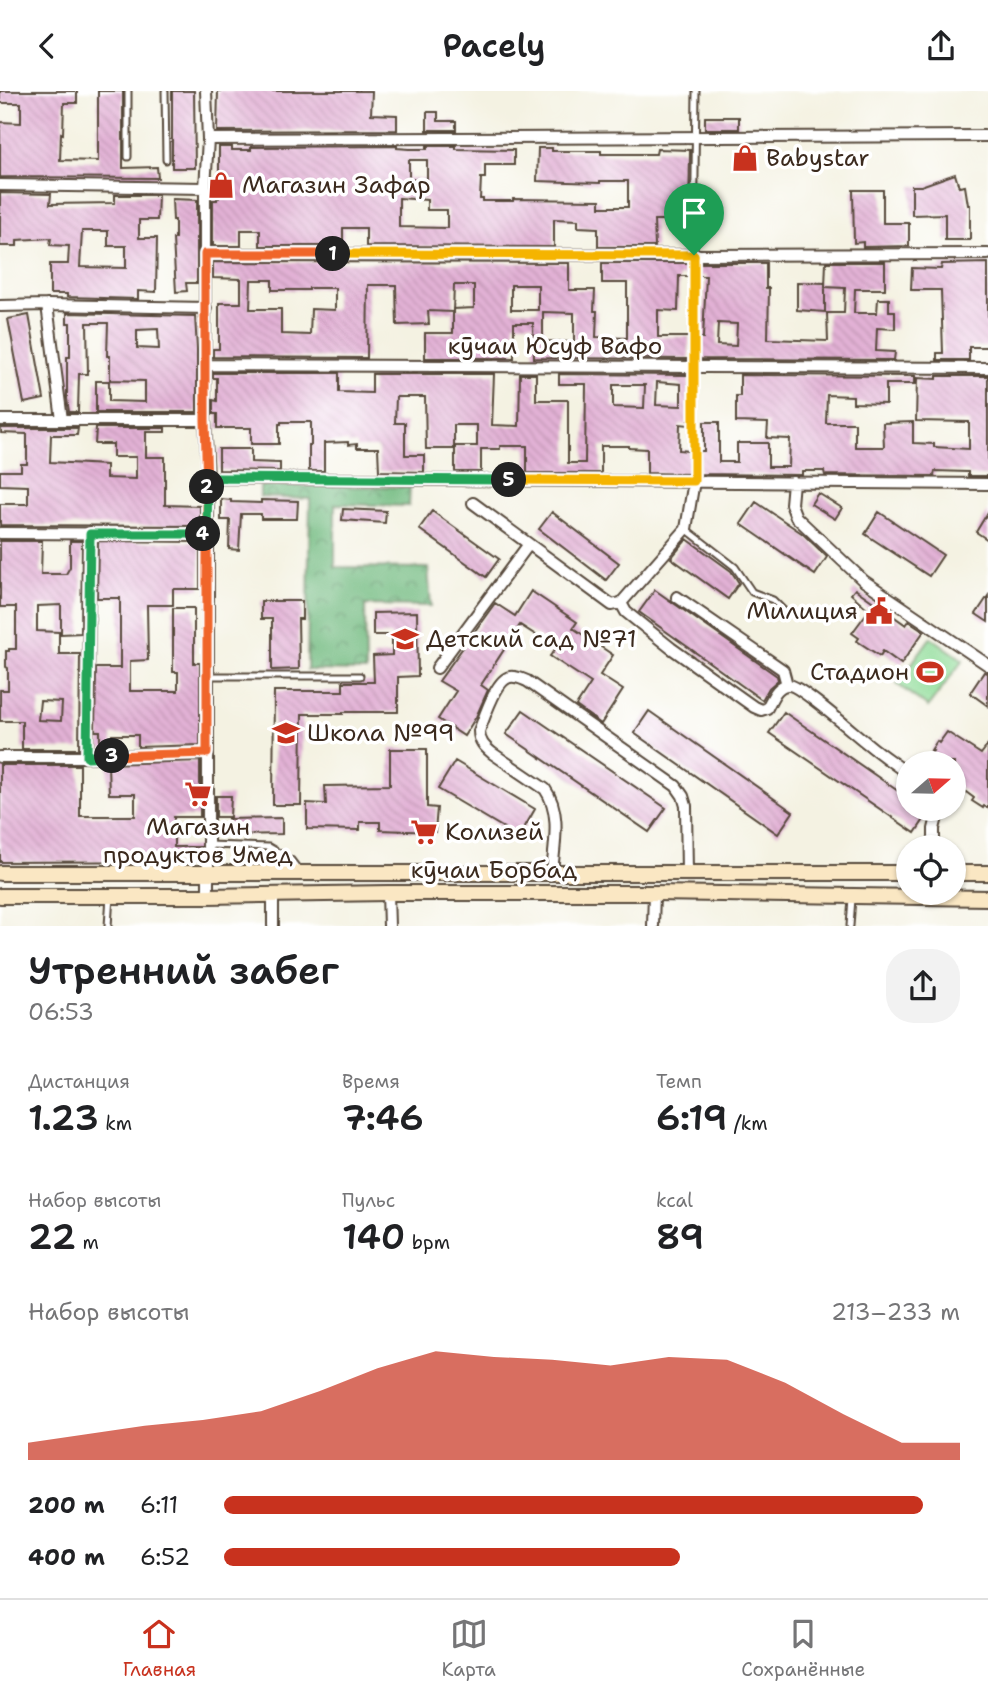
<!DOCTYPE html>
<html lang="ru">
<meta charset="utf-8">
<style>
body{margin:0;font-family:"Shantell Sans",sans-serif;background:#f2f2f2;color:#202124;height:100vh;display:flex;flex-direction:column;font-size:26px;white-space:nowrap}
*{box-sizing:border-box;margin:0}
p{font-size:23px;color:#757577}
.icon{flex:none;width:38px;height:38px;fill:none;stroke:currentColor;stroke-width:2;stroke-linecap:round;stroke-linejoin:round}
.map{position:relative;height:835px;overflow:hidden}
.sheet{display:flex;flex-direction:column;background:#fff;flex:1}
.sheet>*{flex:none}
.needle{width:46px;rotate:70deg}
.fabs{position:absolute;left:896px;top:660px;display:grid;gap:14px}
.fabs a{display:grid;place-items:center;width:70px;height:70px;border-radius:50%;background:#fff;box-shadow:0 2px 5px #0004;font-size:35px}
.pin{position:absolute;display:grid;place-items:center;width:60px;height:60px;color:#fff;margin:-72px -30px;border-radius:50% 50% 50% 0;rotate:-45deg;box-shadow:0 0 7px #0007}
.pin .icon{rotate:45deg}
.km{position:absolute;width:35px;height:35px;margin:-18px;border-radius:50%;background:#222;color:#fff;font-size:19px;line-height:35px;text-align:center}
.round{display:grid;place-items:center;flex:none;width:74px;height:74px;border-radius:28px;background:#f2f2f2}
.head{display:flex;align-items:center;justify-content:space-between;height:119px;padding:0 28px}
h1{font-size:38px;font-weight:600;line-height:52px}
.metrics{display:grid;grid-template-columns:repeat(3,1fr);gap:10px;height:119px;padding:7px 28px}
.metrics div{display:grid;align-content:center}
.metrics b{font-size:35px;font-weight:600}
.metrics small{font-size:19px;font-weight:400}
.metrics p{font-size:19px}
.chart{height:196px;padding:14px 28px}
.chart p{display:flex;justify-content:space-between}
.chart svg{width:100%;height:126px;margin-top:7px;fill:#c8321e;opacity:.7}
ul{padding:0 28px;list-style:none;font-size:23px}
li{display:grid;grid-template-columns:112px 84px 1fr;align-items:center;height:52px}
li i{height:18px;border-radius:9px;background:#c8321e}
header{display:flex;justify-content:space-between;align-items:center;height:91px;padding:0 28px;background:#fff;font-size:32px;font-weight:600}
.menu{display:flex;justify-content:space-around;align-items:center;height:98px;border-top:2px solid #e0e0e0;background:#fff;font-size:19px;color:#757577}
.menu a{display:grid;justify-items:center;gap:4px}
.menu .current{color:#c8321e}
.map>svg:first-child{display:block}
.forest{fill:url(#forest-crowns);stroke:#587350;stroke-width:2}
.park{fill:#91dd9a;stroke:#66845c;stroke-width:2}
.building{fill:url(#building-back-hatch);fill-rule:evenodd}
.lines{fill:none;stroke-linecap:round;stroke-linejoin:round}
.service-casing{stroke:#57483b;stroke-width:9}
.minor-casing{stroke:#57483b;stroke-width:14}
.secondary-casing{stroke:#57483b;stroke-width:18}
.service{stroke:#fff;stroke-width:5}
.minor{stroke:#fff;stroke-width:10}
.secondary{stroke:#fae7c3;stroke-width:14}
.split-1-casing{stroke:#fff;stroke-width:14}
.split-2-casing{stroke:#fff;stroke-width:14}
.split-3-casing{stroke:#fff;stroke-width:14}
.split-4-casing{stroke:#fff;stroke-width:14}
.split-5-casing{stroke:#fff;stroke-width:14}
.split-6-casing{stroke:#fff;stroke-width:14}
.split-1{stroke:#f5b400;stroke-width:9}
.split-2{stroke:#f0652b;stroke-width:9}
.split-3{stroke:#f0652b;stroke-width:9}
.split-4{stroke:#22a559;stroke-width:9}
.split-5{stroke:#22a559;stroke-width:9}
.split-6{stroke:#f5b400;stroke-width:9}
.labels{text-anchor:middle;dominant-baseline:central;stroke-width:7;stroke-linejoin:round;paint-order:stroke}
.poi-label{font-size:24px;fill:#3b2a1e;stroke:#fff;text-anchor:start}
.street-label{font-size:24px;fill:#3b2a1e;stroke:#fff}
</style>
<header><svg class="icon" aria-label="back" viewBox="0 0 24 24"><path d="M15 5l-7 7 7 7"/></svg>Pacely<svg class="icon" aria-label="share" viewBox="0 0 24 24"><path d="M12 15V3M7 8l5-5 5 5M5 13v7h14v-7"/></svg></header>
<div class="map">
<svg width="988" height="835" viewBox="0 0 988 835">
<defs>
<pattern id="forest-crowns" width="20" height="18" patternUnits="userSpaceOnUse" patternTransform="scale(1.75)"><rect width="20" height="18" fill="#74bc82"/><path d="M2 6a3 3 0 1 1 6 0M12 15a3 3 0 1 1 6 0" fill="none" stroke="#60996a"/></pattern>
<pattern id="building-back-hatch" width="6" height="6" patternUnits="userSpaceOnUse" patternTransform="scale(1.75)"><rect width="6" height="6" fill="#e2b1d5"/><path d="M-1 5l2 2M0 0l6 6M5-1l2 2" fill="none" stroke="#c398b6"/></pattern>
</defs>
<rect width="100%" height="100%" fill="#fff"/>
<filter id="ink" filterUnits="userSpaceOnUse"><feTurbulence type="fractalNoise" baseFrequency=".0143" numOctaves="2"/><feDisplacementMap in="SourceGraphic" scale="14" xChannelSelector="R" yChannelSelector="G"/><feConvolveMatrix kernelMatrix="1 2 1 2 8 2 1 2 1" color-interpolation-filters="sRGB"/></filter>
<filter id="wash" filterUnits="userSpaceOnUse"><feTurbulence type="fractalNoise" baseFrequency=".00686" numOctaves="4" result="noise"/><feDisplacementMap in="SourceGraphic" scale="28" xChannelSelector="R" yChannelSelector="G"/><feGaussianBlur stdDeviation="1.57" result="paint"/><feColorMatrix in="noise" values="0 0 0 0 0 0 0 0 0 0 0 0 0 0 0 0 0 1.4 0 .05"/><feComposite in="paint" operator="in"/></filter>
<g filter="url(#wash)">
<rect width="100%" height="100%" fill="#f4f2e2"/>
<path class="forest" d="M260 395 410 396 409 415 335 413V476L428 477 431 515 365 514 366 580 307 579 310 408 260 406Z"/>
<path class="park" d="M931 546 963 569 928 616 897 593Z"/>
<g id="blocks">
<path class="building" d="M0 0H77V12H64L63 43 61 42 60 69 98 70V0H123V77L157 76 158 87 0 86V31L21 32V12H0Z
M172 0H194L195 77H172Z
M218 0H372L371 23 397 24V39L217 40Z
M427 21H438V30H456V39H427Z
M705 26H739V38H705Z
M397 55V57L409 58H427V55H456V58L514 59V74H485V87H481L480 108H483V110H513V108L600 109V116H628V90H600V92L537 90 538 57H552V60H601V63H656L657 58 690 59 689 129H654L655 156H598V137L578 136V129L554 128V156L366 155V137H343V155H260V139H241V155H213V109H217V107H219V56H232V59H251V56ZM409 69H427V88H409ZM399 107 427 109V119H447V137L399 136Z
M955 83 959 96 965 95 968 114H970V149H945V123L912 124V95H921Z
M853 99H883V132H909V155L863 156V151L854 152Z
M0 102 51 103 50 113 115 112V104H158L157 129H139V147H157L156 201 138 200V208L67 206V203H50V173H68L69 155 50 154 51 147 17 149V155H0ZM82 140H108V155H126V177L80 176Z
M172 108 197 109V192H186L187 200 176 201 173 148H175V129H173Z
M213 171 569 172V199H595L594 220H597L596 246 627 247V192H602V172H689V185H679L678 220 658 219V246H689V268L534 267 533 232H514V267H425V242H453V218L474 217V194H454L453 221 428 220 429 233 397 234 396 194H368L367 267 213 266V258H219V212H241V188L213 187ZM251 189H272V199H309V197H335V219L311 218 310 244 281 243V218H250ZM511 194H538V219H511ZM543 221 574 222V251L543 250Z
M826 171H885V198H855L854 222H877L878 208H889V220H895V238L877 237 876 260 895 261 894 269 699 268V247H703L706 185H699V172H766V197H769L768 248 828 250 827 222H844L845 197 825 196ZM718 232 737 233 736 255 717 254Z
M988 172V256H969V269H937V262H943L941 199H911L912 177 941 178 942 173Z
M797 191 825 192V221L797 219Z
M67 222 195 225 197 258V321H96V290H109V310L145 311V290L110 289V265H107L108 232H87L88 283H79L78 321H69L67 308V266H70V232H67ZM158 238 159 258 137 257V239Z
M29 224 44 308 24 312 8 228Z
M213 282H339V301L372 302V283H494L492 334 519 335 520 283H536V309H568V372H585L586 293H559V283L689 284V334L680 333 679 359 689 360V383L647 382V358L629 357V355H601V382H527V355H500V358H481V381H455V355H477V334H454V358H426L425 306H396L395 332H405V364H424V381L379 380 378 357H357V353L348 354V351L324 352V380H309V354H311V331H281V333H279V353H251V337H217V323H213V309L217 310V287H213ZM657 291 681 293V315L656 314ZM613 294H645L644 317 613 316Z
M740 284 915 285V293H886V313L853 312V305L827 304 826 332H855V356H884L883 332 913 331V352L934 353V356L969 358V331L916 330 917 287 937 288V285H988V385H968V381L935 380 934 385 825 384 824 380H802V384L699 383V360H704V331H719V371H737V352H768V376H789L790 348 767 347 768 332 736 331V305H740Z
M1 337H78L77 344H51L50 371 106 374V387L136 388V366H113V353H95L96 337H165V341H146V366H165V414L200 415V435L0 434V413H28V395L0 394V380H21V373H27V343L1 342Z
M219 358H251V371L280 372V380L219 379Z
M818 402 842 417 835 428 811 413Z
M221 408 231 409V411L261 412V409L298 410 297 428H261V423H241L239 459 229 458 230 429H221Z
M756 411 803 443 827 466 815 484 741 433Z
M343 418 386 420 385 432 342 429Z
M432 420 499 468 486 486 419 438Z
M552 421 619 472 606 489 539 438Z
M879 421 943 464 929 485 865 443Z
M988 421V449L976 441Z
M687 448 731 480 739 492 728 508 671 467Z
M0 450H42L41 483H66L70 476V450H82L81 542 61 543V514L37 515V540L59 541V563H80L79 658H22V630H0V599H8V577L6 576V560H9V558H16V516H0ZM40 610 62 611 61 630 38 629Z
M98 450 200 451V498H173V514H147L148 569 130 570V600H178V581H173V517H194V572H200V654L138 656V644H112V657L100 658V640H95L96 577H120V507H97Z
M855 498 906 534 909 530 924 540 901 573 883 560 880 565 857 550 859 547 852 542 869 519 851 503Z
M655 499 777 585 778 589 769 597 762 609 639 521Z
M531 500 577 531 573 537 613 564 600 584 623 599 601 633 576 615 591 592 550 565 556 557 520 534 481 594 488 599 476 626 464 645 438 628 456 600 439 590 495 512 515 525Z
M988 505V531L976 523Z
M261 510H302V528H298L299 578 272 579V528H261Z
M417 521 418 585 398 586V621H343V623H302L301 714H273L274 600H343V591H374L373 565 392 564V544H373V522Z
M984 581 988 582V615L970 602Z
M523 619 666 717 649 741 506 643Z
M649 620 793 721 778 743 634 642Z
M784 621 908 707V718H924L929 721 915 742 769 642Z
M947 641 981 663 988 654V717L984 715 983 717 972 710 974 707 954 692V672H925L933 660 931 659 937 650 939 652Z
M390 658H427V716L437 717 435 741 380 739V731H360V739L307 738V712L326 713 325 695 390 694Z
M200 670V726H174V756H200V770L0 771V674H80V725H135V703H109L108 673Z
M455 670 535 718 519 746 438 698Z
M216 705H231L230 726H216Z
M282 727V743L228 744V728Z"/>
</g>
</g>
<g filter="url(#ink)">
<use href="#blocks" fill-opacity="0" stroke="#57483b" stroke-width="2"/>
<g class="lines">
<defs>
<path id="service" d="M128 0V66
M165 0 166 69
M694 389V164L696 0
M686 438 735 476 752 501 773 509 784 520
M207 585H360
M208 754 269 756 291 769 300 781
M108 835 110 805
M850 835 852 807"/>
<path id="minor" d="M206 0 208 48 205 97V329L208 387V805
M208 48 988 45
M0 94 205 97
M205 163 694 164 988 163
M47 214 62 329
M0 215 47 214 206 217
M205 274 988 277
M0 329H205
M208 387 988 393
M793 391 791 413 796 426 864 490 988 574
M473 412 612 514 621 512 686 438 694 390
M0 442 207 443
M677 506 783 579 787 594
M621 512 626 521 671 557 754 616 761 619 767 617C772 608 777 593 789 594 801 595 855 643 868 653 881 664 895 673 908 683
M437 577 529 453
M0 666H87L207 662
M87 666 90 442
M934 756V738L939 718
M552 782C554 754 562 722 545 698L492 662C485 656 479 651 479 640 484 628 496 588 510 586 516 585 522 588 527 590L676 695 683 705 686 715 687 782
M388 802 389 835
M273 803V835
M653 835 654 802"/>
<path id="secondary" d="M0 782H908
M954 782H988
M0 805H208L388 802H654L988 807"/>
</defs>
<use href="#service" class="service-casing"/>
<use href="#minor" class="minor-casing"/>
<use href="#secondary" class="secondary-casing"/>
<use href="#service" class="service"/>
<use href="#minor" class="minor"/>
<use href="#secondary" class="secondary"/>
</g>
</g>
<g class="lines" filter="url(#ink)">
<defs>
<path id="split-1" d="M333 163 694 164"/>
<path id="split-2" d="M207 396 205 329V163H333"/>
<path id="split-3" d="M112 665 207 662V396"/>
<path id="split-4" d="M112 665 87 666 90 443H203"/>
<path id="split-5" d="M203 443H207L208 387 509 389"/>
<path id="split-6" d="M509 389 694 390V164"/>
</defs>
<use href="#split-1" class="split-1-casing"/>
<use href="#split-2" class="split-2-casing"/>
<use href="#split-3" class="split-3-casing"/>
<use href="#split-4" class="split-4-casing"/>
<use href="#split-5" class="split-5-casing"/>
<use href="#split-6" class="split-6-casing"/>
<use href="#split-1" class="split-1"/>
<use href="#split-2" class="split-2"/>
<use href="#split-3" class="split-3"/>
<use href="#split-4" class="split-4"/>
<use href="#split-5" class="split-5"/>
<use href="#split-6" class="split-6"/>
</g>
<defs>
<symbol id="shop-bare" viewBox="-9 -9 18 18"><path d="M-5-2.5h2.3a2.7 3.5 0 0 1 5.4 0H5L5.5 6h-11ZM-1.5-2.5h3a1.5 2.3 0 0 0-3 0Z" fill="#c8321e" stroke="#fff" stroke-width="2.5" paint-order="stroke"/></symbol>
<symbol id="civic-bare" viewBox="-9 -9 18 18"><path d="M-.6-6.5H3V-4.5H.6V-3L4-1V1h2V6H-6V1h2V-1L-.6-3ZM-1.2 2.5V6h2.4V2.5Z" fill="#c8321e" stroke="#fff" stroke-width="2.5" paint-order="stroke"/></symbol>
<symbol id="school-bare" viewBox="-9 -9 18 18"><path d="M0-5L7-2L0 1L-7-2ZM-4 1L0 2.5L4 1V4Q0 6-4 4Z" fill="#c8321e" stroke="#fff" stroke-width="2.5" paint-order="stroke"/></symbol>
<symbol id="stadium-bare" viewBox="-9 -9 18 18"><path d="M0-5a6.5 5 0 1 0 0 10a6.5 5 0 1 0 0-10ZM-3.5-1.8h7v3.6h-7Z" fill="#c8321e" stroke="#fff" stroke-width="2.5" paint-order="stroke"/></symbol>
<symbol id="supermarket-bare" viewBox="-9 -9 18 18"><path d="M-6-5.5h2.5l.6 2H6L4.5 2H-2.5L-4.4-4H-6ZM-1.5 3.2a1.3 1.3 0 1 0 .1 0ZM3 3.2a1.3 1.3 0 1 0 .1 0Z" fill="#c8321e" stroke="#fff" stroke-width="2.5" paint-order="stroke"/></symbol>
</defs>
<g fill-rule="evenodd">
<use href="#shop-bare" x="726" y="48" width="38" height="38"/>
<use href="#shop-bare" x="202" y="75" width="38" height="38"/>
<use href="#civic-bare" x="860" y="501" width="38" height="38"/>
<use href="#school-bare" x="386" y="529" width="38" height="38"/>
<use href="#stadium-bare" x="911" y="562" width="38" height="38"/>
<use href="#school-bare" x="267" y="623" width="38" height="38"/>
<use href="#supermarket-bare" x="179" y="684" width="38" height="38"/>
<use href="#supermarket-bare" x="405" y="722" width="38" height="38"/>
</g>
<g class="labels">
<g class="poi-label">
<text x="766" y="67">Babystar</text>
<text x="242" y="94">Магазин Зафар</text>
<text x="858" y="520" text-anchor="end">Милиция</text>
<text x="426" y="548">Детский сад №71</text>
<text x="909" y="581" text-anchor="end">Стадион</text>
<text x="307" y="642">Школа №99</text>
<text x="198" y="736" text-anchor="middle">Магазин<tspan x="198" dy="28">продуктов Умед</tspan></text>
<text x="445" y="741">Колизей</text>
</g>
<g class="street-label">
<text x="555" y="255">кӯчаи Юсуф Вафо</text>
<text x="494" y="779">кӯчаи Борбад</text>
</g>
</g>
</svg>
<div class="fabs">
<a><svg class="needle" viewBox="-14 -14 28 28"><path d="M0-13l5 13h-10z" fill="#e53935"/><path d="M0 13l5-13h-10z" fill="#757577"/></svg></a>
<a><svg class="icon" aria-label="locate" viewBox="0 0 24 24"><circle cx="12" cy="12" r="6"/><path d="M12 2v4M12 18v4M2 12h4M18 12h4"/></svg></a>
</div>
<div class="pin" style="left:694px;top:164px;background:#1e9e55"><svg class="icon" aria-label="arrive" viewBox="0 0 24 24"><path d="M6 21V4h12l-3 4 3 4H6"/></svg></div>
<b class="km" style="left:333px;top:163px">1</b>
<b class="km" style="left:207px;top:396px">2</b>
<b class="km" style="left:112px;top:665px">3</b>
<b class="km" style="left:203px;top:443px">4</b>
<b class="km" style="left:509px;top:389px">5</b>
</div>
<section class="sheet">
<div class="head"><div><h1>Утренний забег</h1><p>06:53</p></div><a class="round"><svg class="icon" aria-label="share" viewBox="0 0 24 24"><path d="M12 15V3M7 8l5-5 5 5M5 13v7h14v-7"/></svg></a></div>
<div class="metrics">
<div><p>Дистанция</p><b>1.23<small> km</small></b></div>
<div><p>Время</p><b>7:46</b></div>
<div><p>Темп</p><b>6:19<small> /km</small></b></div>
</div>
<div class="metrics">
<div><p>Набор высоты</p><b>22<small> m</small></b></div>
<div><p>Пульс</p><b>140<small> bpm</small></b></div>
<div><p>kcal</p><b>89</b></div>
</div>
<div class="chart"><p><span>Набор высоты</span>213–233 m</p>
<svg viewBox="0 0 160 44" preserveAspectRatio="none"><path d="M0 44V38L10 35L20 32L30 30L40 27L50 20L60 12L70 6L80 8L90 9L100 11L110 8L120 9L130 17L140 28L150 38L160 38V44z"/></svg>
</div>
<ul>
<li><b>200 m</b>6:11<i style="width:95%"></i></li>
<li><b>400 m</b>6:52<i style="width:62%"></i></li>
</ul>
</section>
<nav class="menu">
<a class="current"><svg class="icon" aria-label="home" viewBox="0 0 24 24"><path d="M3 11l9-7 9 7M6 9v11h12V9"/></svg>Главная</a>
<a><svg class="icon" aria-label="map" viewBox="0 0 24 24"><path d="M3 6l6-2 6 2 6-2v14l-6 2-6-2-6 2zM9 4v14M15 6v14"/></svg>Карта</a>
<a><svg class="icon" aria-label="saved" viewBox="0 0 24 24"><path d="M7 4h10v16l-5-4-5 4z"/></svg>Сохранённые</a>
</nav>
